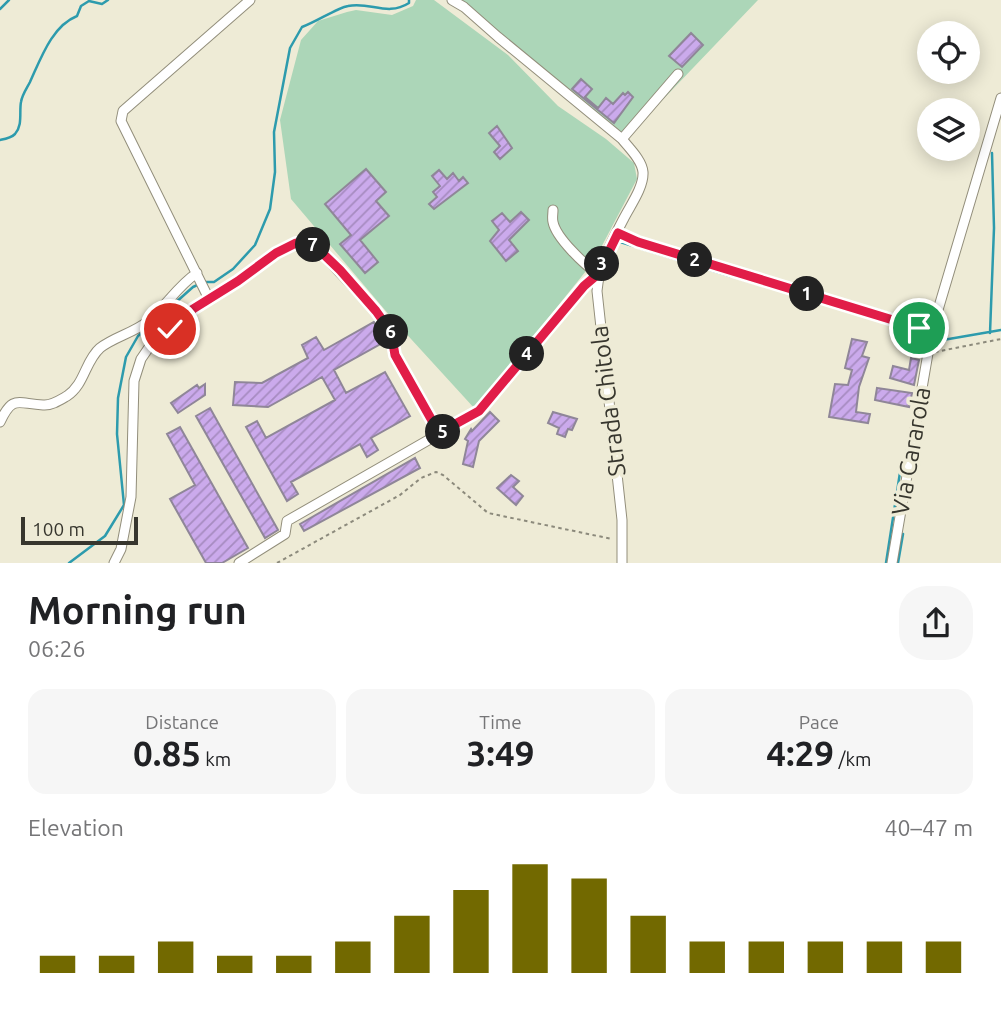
<!DOCTYPE html>
<meta charset="utf-8">
<style>
body{margin:0;font-family:Ubuntu,sans-serif;background:#f6f6f6;color:#202124;height:100vh;display:flex;flex-direction:column;font-size:26px;white-space:nowrap}
*{box-sizing:border-box;margin:0}
p{font-size:23px;color:#757577}
.icon{flex:none;width:38px;height:38px;fill:none;stroke:currentColor;stroke-width:2;stroke-linecap:round;stroke-linejoin:round}
.map{position:relative;height:563px;overflow:hidden}
.details{display:flex;flex-direction:column;background:#fff;flex:1}
.details>*{flex:none}
.tools{position:absolute;left:917px;top:21px;display:grid;gap:14px}
.tools a{display:grid;place-items:center;width:63px;height:63px;border-radius:50%;background:#fff;box-shadow:0 4px 18px #0003;font-size:35px}
.scale{position:absolute;left:21px;bottom:18px;width:117px;box-sizing:border-box;padding-left:7px;border:4px solid #37362e;border-top:0;font-size:19px;line-height:24px;white-space:nowrap;color:#37362e;-webkit-text-stroke:5px #eeebd6;paint-order:stroke}
.pin{position:absolute;display:grid;place-items:center;width:60px;height:60px;color:#fff;margin:-30px;border:4px solid #fff;border-radius:50%;box-shadow:0 2px 7px #0007}
.km{position:absolute;width:35px;height:35px;margin:-18px;border-radius:50%;background:#222;color:#fff;font-size:19px;line-height:35px;text-align:center}
.round{display:grid;place-items:center;flex:none;width:74px;height:74px;border-radius:28px;background:#f6f6f6}
.headline{display:flex;align-items:center;justify-content:space-between;height:119px;padding:0 28px}
h1{font-size:38px;font-weight:700;line-height:52px}
.stats{display:grid;grid-template-columns:repeat(3,1fr);gap:10px;height:119px;padding:7px 28px}
.stats div{display:grid;align-content:center;border-radius:18px;background:#f6f6f6;text-align:center}
.stats b{font-size:35px;font-weight:700}
.stats small{font-size:19px;font-weight:400}
.stats p{font-size:19px}
.chart{height:196px;padding:14px 28px}
.chart p{display:flex;justify-content:space-between}
.chart svg{width:100%;height:126px;margin-top:7px;stroke:#726900;stroke-width:6}
.map>svg:first-child{display:block}
.grass{fill:#acd6b8}
.lines{fill:none;stroke-linecap:round;stroke-linejoin:round}
.stream{stroke:#2d9bad;stroke-width:2.5}
.building{fill:url(#building-hatch);stroke:#8f8698;stroke-width:2}
.minor-casing{stroke:#928e7b;stroke-width:11}
.path{stroke:#8c8a7c;stroke-width:2;stroke-dasharray:3.5 3.5;stroke-linecap:butt}
.minor{stroke:#fff;stroke-width:9}
.route-casing{stroke:#fff;stroke-width:14}
.route{stroke:#e11d48;stroke-width:9}
.labels{text-anchor:middle;dominant-baseline:central;stroke-width:7;stroke-linejoin:round;paint-order:stroke}
.street-label{font-size:24px;fill:#37362e;stroke:#eeebd6}
</style>
<div class="map">
<svg width="1001" height="563" viewBox="0 0 1001 563">
<defs>
<pattern id="building-hatch" width="6" height="6" patternUnits="userSpaceOnUse" patternTransform="scale(1.75)"><rect width="6" height="6" fill="#cbaaec"/><path d="M-1 1l2-2M0 6l6-6M5 7l2-2" fill="none" stroke="#a68bc0"/></pattern>
</defs>
<rect width="100%" height="100%" fill="#eeebd6"/>
<path class="grass" d="M416 0H434L508 55 558 106 606 139 634 163 637 179 594 261 475 409 390 316 291 199 280 120 301 40 318 21 347 12 356 10 392 15 413 6Z
M458 0H758L628 136 597 117Z"/>
<g class="lines">
<path class="stream" d="M0 9 9 0
M0 140C5 139 11 138 15 134 23 125 19 112 21 102 22 95 27 88 30 82 41 58 52 26 77 16L81 6 89 1 102 4 108 0
M617 241 730 276
M595 265 605 248
M817 301 928 334
M990 333 994 228 992 153
M933 336 943 340 1001 330
M69 563 105 536 124 505 117 434 118 398 126 357 138 336 193 287 204 282H214L233 269 255 245 270 209 275 172 274 132 290 48 302 27C316 22 337 8 348 6 370 1 387 17 409 3V0
M886 563 901 466
M898 563 903 534"/>
</g>
<path class="building" d="M691 33 703 45 682 67 669 56Z
M581 79 592 89 585 97 598 108 606 98 613 104 623 93 625 95 628 92 633 97 614 123 572 89Z
M497 126 512 148 500 159 494 152 500 146 489 133Z
M366 169 386 192 376 201 389 216 360 240 378 262 365 273 340 244 351 235 325 204Z
M439 170 447 179 453 173 459 181 463 177 468 183 434 209 429 204 437 197 433 192 440 186 432 176Z
M521 212 529 220 509 240 518 251 506 261 490 241 499 230 492 221 502 213 510 222Z
M374 322 384 342 334 370 346 393 385 372 410 416 371 438 378 450 367 457 360 444 291 482 298 494 287 501 246 427 257 421 266 438 335 400 322 377 268 407 233 405 235 382 262 383 308 358 302 345 316 337 324 350Z
M852 339 867 342 862 356 869 358 859 387 856 412 870 414 868 423 829 417 835 384 848 385 852 370 845 368Z
M911 358 919 360 914 385 890 378 893 366 909 370Z
M205 384V395L178 413 171 403 197 385 199 388Z
M877 388 912 393 909 407 875 400Z
M210 408 278 530 265 538 196 416Z
M490 412 499 421 479 441 473 467 463 464 468 441 465 439 471 429 472 431Z
M553 412 577 419 572 430 568 429 565 437 557 434 559 428 548 423Z
M180 427 248 548 222 563H206L170 499 195 485 167 434Z
M415 458 420 468 304 531 300 524Z
M511 475 519 481 513 487 523 496 516 505 497 488Z"/>
<g class="lines">
<defs>
<path id="minor" d="M452 0 464 7 498 37 622 139C629 148 642 160 643 172 644 187 630 206 624 218 612 241 599 265 597 291L622 520V563
M622 139 678 74
M553 210C553 214 552 218 553 222 556 238 585 265 598 274
M618 233 638 242 752 278 932 330
M209 299 121 121 123 111 250 0
M0 422C13 394 18 404 43 405 51 406 60 400 67 396 85 384 85 361 100 348 114 337 133 333 147 322 165 308 177 286 197 273
M114 563 121 549 131 497 134 381 141 359 152 343 193 309 238 281 276 253 296 243 313 244 376 311 391 332 395 355 439 433
M239 563 285 534 287 521 479 411 584 286 598 274
M892 563 932 330 1001 98"/>
</defs>
<use href="#minor" class="minor-casing"/>
<path class="path" d="M935 352 1001 339
M277 563 400 495 421 478 436 472 443 475 488 513 612 539"/>
<use href="#minor" class="minor"/>
</g>
<g class="lines">
<defs>
<path id="route" d="M170 329 193 309 238 281 276 253 296 243 313 244 340 270 376 311 391 332 395 355 439 433 479 411 584 286 598 274 618 233 638 242 919 328"/>
</defs>
<use href="#route" class="route-casing"/>
<use href="#route" class="route"/>
</g>
<g class="labels">
<g class="street-label">
<text transform="translate(608 401) rotate(-97)">Strada Chitola</text>
<text transform="translate(911 451) rotate(-80)">Via Cararola</text>
</g>
</g>
</svg>
<div class="tools">
<a><svg class="icon" aria-label="locate" viewBox="0 0 24 24"><circle cx="12" cy="12" r="6"/><path d="M12 2v4M12 18v4M2 12h4M18 12h4"/></svg></a>
<a><svg class="icon" aria-label="layers" viewBox="0 0 24 24"><path d="M12 4l9 5-9 5-9-5zM3 14l9 5 9-5"/></svg></a>
</div>
<div class="scale">100 m</div>
<div class="pin" style="left:919px;top:328px;background:#1e9e55"><svg class="icon" aria-label="arrive" viewBox="0 0 24 24"><path d="M6 21V4h12l-3 4 3 4H6"/></svg></div>
<div class="pin" style="left:170px;top:329px;background:#d93025"><svg class="icon" aria-label="check" viewBox="0 0 24 24"><path d="M5 12l5 5 9-10"/></svg></div>
<b class="km" style="left:807px;top:294px">1</b>
<b class="km" style="left:695px;top:260px">2</b>
<b class="km" style="left:602px;top:264px">3</b>
<b class="km" style="left:527px;top:354px">4</b>
<b class="km" style="left:443px;top:432px">5</b>
<b class="km" style="left:391px;top:332px">6</b>
<b class="km" style="left:313px;top:245px">7</b>
</div>
<section class="details">
<div class="headline"><div><h1>Morning run</h1><p>06:26</p></div><a class="round"><svg class="icon" aria-label="share" viewBox="0 0 24 24"><path d="M12 15V3M7 8l5-5 5 5M5 13v7h14v-7"/></svg></a></div>
<div class="stats">
<div><p>Distance</p><b>0.85<small> km</small></b></div>
<div><p>Time</p><b>3:49</b></div>
<div><p>Pace</p><b>4:29<small> /km</small></b></div>
</div>
<div class="chart"><p><span>Elevation</span>40–47 m</p>
<svg viewBox="0 0 160 44" preserveAspectRatio="none"><path d="M5 44V38M15 44V38M25 44V33M35 44V38M45 44V38M55 44V33M65 44V24M75 44V15M85 44V6M95 44V11M105 44V24M115 44V33M125 44V33M135 44V33M145 44V33M155 44V33"/></svg>
</div>
</section>
